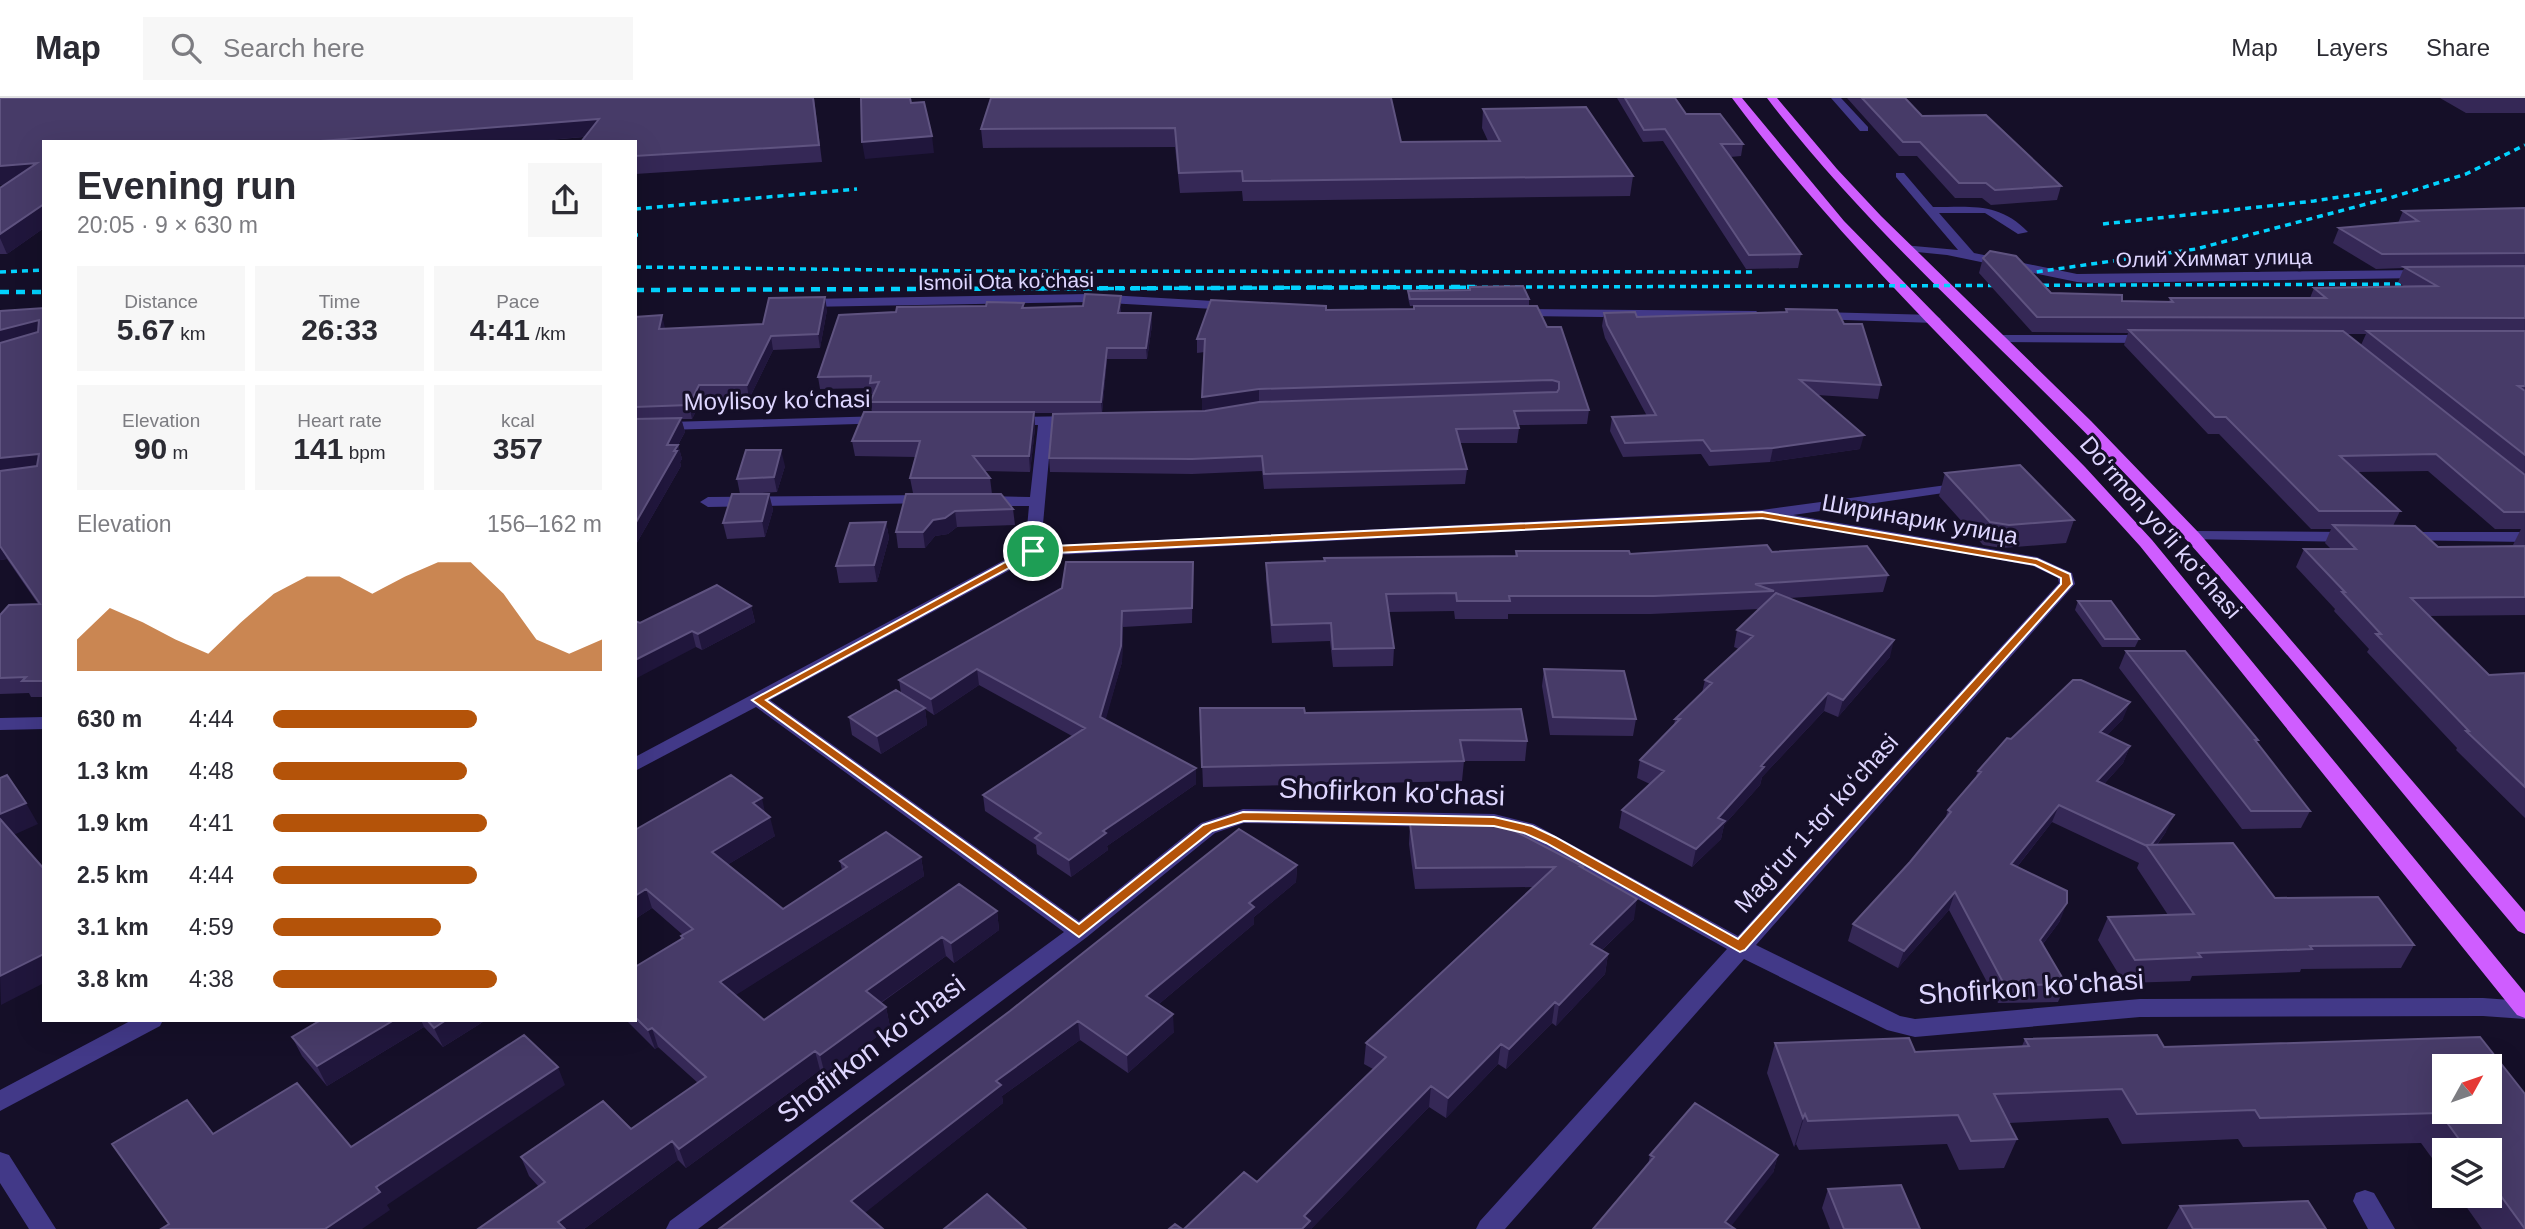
<!DOCTYPE html>
<meta charset="utf-8">
<style>
body{margin:0;font-family:Helvetica,sans-serif;background:#f7f7f7;color:#2b2b33;height:100vh;display:flex;flex-direction:column;font-size:26px;white-space:nowrap}
*{box-sizing:border-box;margin:0}
p{font-size:23px;color:#7c7c81}
.icon{flex:none;width:38px;height:38px;fill:none;stroke:currentColor;stroke-width:2;stroke-linecap:round;stroke-linejoin:round}
.map{position:relative;flex:1;overflow:hidden}
.drawer{position:absolute;left:42px;top:42px;width:595px;height:882px;display:flex;flex-direction:column;background:#fff;border-radius:0px;box-shadow:0 7px 28px #0002}
.drawer>*{flex:none}
.needle{width:46px;rotate:50deg}
.fabs{position:absolute;left:2432px;top:956px;display:grid;gap:14px}
.fabs a{display:grid;place-items:center;width:70px;height:70px;border-radius:0px;background:#fff;box-shadow:0 7px 28px #0002;font-size:35px}
.pin{position:absolute;display:grid;place-items:center;width:60px;height:60px;color:#fff;margin:-30px;border:4px solid #fff;border-radius:50%;box-shadow:0 2px 7px #0007}
.round{display:grid;place-items:center;flex:none;width:74px;height:74px;border-radius:0px;background:#f7f7f7}
.summary{display:flex;align-items:center;justify-content:space-between;height:119px;padding:0 35px}
h1{font-size:38px;font-weight:600;line-height:52px}
.metrics{display:grid;grid-template-columns:repeat(3,1fr);gap:10px;height:119px;padding:7px 35px}
.metrics div{display:grid;align-content:center;border-radius:0px;background:#f7f7f7;text-align:center}
.metrics b{font-size:30px;font-weight:600}
.metrics small{font-size:19px;font-weight:400}
.metrics p{font-size:19px}
.chart{height:196px;padding:14px 35px}
.chart p{display:flex;justify-content:space-between}
.chart svg{width:100%;height:126px;margin-top:7px;fill:#b45309;opacity:.7}
ul{padding:0 35px;list-style:none;font-size:23px}
li{display:grid;grid-template-columns:112px 84px 1fr;align-items:center;height:52px}
li i{height:18px;border-radius:9px;background:#b45309}
header{display:flex;align-items:center;gap:42px;box-sizing:border-box;height:98px;padding:0 35px;background:#fff;border-bottom:2px solid #e1e1e2}
header strong{font-size:33px}
nav{display:flex;gap:38px;margin-inline-start:auto;font-size:24px}
.search{width:490px;height:63px;background:#f7f7f7;display:flex;align-items:center;gap:18px;box-sizing:border-box;padding:0 24px;border-radius:0px;color:#7c7c81;font-size:26px}
.map>svg:first-child{display:block}
.lines{fill:none;stroke-linecap:round;stroke-linejoin:round}
.minor{fill:#423988;fill-rule:evenodd}
.major{fill:#cf5dff;fill-rule:evenodd}
.rail-far1{stroke:#02d3ff;stroke-width:3.5;stroke-dasharray:6 5;stroke-linecap:butt}
.rail{stroke:#02d3ff;stroke-width:4.5;stroke-dasharray:9 7;stroke-linecap:butt}
.wall{fill:#352856;fill-rule:evenodd}
.shaded-wall{fill:#20163c}
.building{fill:#473b68;stroke:#5f5380;stroke-width:2;fill-rule:evenodd}
.route{fill:#b45309;stroke:#fff;stroke-width:2;fill-rule:evenodd}
.labels{text-anchor:middle;dominant-baseline:central;stroke-width:6;stroke-linejoin:round;paint-order:stroke}
.far-street-label{font-size:21px;fill:#ded6ff;stroke:#150f28}
.street-label{font-size:24px;fill:#ded6ff;stroke:#150f28}
.near-street-label{font-size:28px;fill:#ded6ff;stroke:#150f28}
</style>
<header>
<strong>Map</strong>
<div class="search"><svg class="icon" aria-label="search" viewBox="0 0 24 24"><circle cx="10" cy="10" r="6"/><path d="M15 15l6 6"/></svg>Search here</div>
<nav><a>Map</a><a>Layers</a><a>Share</a></nav>
</header>
<div class="map">
<svg width="2525" height="1131" viewBox="0 0 2525 1131">
<rect width="100%" height="100%" fill="#150f28"/>
<g class="lines">
<path class="minor" d="M1831 0H1841L1868 29V33H1860Z
M1896 75H1904L1933 109C1972 109 1999 104 2028 134L2018 136 1985 115H1939L1974 155 2077 176 2422 172 2428 176 2422 180 2095 185 2077 184 1947 157 1907 153 1903 151V147L1958 152 1896 79Z
M1091 196 1231 204 1237 208 1231 212 1091 204 804 209 798 205 804 201Z
M1518 211 1756 213 1762 217 1756 221 1514 218V212Z
M1819 214 1935 217 1941 221 1935 225 1815 221 1813 218Z
M2001 237H2148L2155 241 2148 245 1996 244V238Z
M884 318 891 322 889 325 635 333V325Z
M1076 318 1083 322 1081 325 1052 327 1041 448 1762 412 1969 384 1972 387 1969 390 1964 392 1793 417 2037 459 2072 475 2075 486 1756 847 1900 918 1915 921 2140 901 2483 900 2525 903V921L2483 918 2140 919 1915 939 1887 932 1744 861 1505 1131H1476L1480 1123 1727 851 1521 736 1494 730 1244 725 1215 735 1087 839 698 1131H666L670 1123 1064 834 756 609 635 673V659L1025 451 1029 408H984L976 403 984 398 1030 399 1038 327H1013L1006 323 1013 319ZM1771 420 2033 468 2058 480 2059 485 1738 838 1534 726 1494 716 1243 711 1201 725 1079 823 770 602 1036 458Z
M928 397 933 399 936 402 933 405 708 409 700 404 708 399Z
M2193 433 2350 434 2358 439 2350 444 2187 441 2185 438 2187 435Z
M2403 434H2525V444L2397 442 2395 439Z
M44 619V631L0 632V620Z
M132 922H163L160 928 0 1013V992Z
M0 1054 9 1057 56 1131H29L0 1085Z
M2365 1092 2374 1095 2395 1131H2368L2353 1103 2356 1095Z"/>
<path class="major" d="M1732 0H1742L1844 123 2085 369 2152 442 2525 895V920L2517 917 2140 448C2006 298 1852 162 1732 0Z
M1767 0H1777L1837 71 1881 118 2091 323 2199 435 2525 814V836L2518 833C2391 683 2268 527 2133 384 2012 256 1874 140 1767 0Z"/>
<path class="rail-far1" d="M635 111 857 91
M2103 126 2314 103 2384 92
M635 137H638
M635 169 972 173 1754 174
M0 174 44 172
M2015 177 2196 151 2393 99 2466 76 2525 47
M954 191 2420 186"/>
<path class="rail" d="M635 192 1475 189
M0 194H44"/>
</g>
<path class="wall" d="M0 0H814L822 64 635 76V44L584 39 526 44H44V130L7 156H0V90L5 86 0 87Z
M991 0 1401 44 1488 43 1482 30 1483 11 1633 78 1630 98 1243 103 1242 93 1180 95 1175 49 983 50 981 31Z
M1617 0H1675L1686 16 1743 46 1741 58 1730 59 1801 156 1798 170 1746 171 1663 43 1643 44Z
M1847 0H1905L1922 18 2061 88 2057 102 1991 107 1982 100H1955L1917 58H1899Z
M2440 0H2525V15H2466Z
M2525 110V517L2429 518 2489 577 2525 575V720L2456 652 2457 650 2367 554 2369 551 2334 513 2335 511 2296 469 2304 451H2331L2325 445 2331 431H2311L2219 336H2208L2124 247 2128 235 2032 234 1979 175 1983 160 2051 195 2122 203 2169 204 2170 200H2310L2314 190 2405 189 2398 184 2404 170 2376 171 2333 145 2339 130 2398 125 2403 113ZM2346 236H2366L2361 247ZM2428 373 2495 431H2521L2513 447 2515 448 2438 449 2393 428 2400 413 2358 374Z
M1470 189 1529 201V208H1410L1408 200V193L1470 192Z
M1024 205V210L1121 209V215H1151L1152 227 1147 261H1107L1102 315 1202 313 1205 254 1197 255V241L1326 212 1413 211 1414 208H1537L1589 312 1587 326 1518 327 1519 330 1517 345H1460L1467 371 1465 386 1264 391 1262 373 1192 376 1050 374 1049 360 1059 315H1034L1035 330 1030 374 985 373 990 380 992 396 1013 411 1015 427 957 429 948 436 935 438 925 450H898L896 434 913 395 910 380 916 359 855 358 852 343 872 314 870 304 874 296H871L870 290 820 291 818 279 896 214 986 208Z
M44 210V599H31L29 595 0 596V517L38 506 7 461 0 462V213Z
M1786 211 1844 226 1881 287 1878 301 1817 297 1860 351 1770 364 1709 368 1701 356 1623 359 1610 333 1612 319 1647 318 1605 240 1602 228 1604 215 1637 219 1785 214Z
M827 212 820 250 773 252 749 301H702L692 321H681L685 334 678 347 682 361 680 364 681 368 635 448V219L665 231 763 226Z
M785 368 777 394 748 396H769L773 412 765 439 727 441 723 425 740 396 737 381Z
M1945 375 2074 422 2066 445 2002 450 1983 447 1939 398Z
M886 424 889 440 877 484 839 485 836 468Z
M1516 453 1630 456 1772 454 1888 477 1883 494 1789 500 1890 559 1838 619 1824 613 1762 679 1760 687 1724 727 1721 741 1692 769 1619 730 1622 712 1650 686 1637 680 1640 662 1674 628 1675 621 1702 595 1705 582 1739 551 1734 549 1737 532 1759 511 1651 516H1508V521H1455L1454 513 1388 514 1394 550 1393 568 1333 569 1330 543 1272 545 1266 482V465L1515 458Z
M1193 464 1192 525 1123 529 1122 564 1105 622 1196 670V686L1107 748 1108 752 1071 779 1037 756 1036 747 985 713 983 697 1072 638 979 587 934 617 925 611 927 627 881 656 852 637 849 619 901 595 899 582Z
M2078 503 2139 541 2135 549H2102L2075 512Z
M751 508 755 524 702 552 696 549 640 525Z
M2126 553 2258 642 2257 644 2310 713 2301 730 2242 731 2119 570Z
M1544 571 1636 621 1633 638 1550 637 1542 588Z
M1200 610 1305 615 1527 643 1525 663H1464L1462 683 1203 689Z
M2123 621 2107 637 2130 648 2123 665 2104 686 2166 734 2157 747 2275 800 2414 847 2401 870 2301 871 2300 874 2192 878 2190 883 2124 885 2098 842 2108 819 2168 817 2137 770 2139 765 2052 724 2017 769 2060 823 2043 846 2066 886 2058 904 1998 905 1949 812 1898 870 1848 843 1853 826 1910 764 1945 721 1948 712 1975 681 1978 673 2011 641Z
M765 715 775 738 727 767 783 811 842 772 840 763 921 759 924 778 735 897 764 922 997 813 999 832 954 865 946 858 881 905 886 909 890 929 825 977 820 972 686 1070 678 1062 584 1131H478L539 1089 529 1078 521 1059 631 1031 698 985 658 949 655 951 626 922H635V869L682 841 681 838 683 837 652 810 635 821V732Z
M1410 726 1584 769V770L1634 821 1602 852 1608 856 1605 876 1556 928 1552 925 1506 971 1498 966 1446 1020 1429 1009 1311 1131H1184L1257 1084 1373 971 1364 966 1366 945 1533 789 1415 791 1409 746Z
M1297 767 1296 784 1254 819V826L1159 906 1174 934 1128 975 1080 942 1002 998 1003 1005 864 1115 719 1131Z
M321 922H486L443 949 424 929 327 988 302 958 292 939Z
M2480 939 2525 1131H2482L2458 1097H2490V1052H2445V1078L2421 1045 2243 1049 2238 1041 2122 1046 2108 1020 2009 1025 2017 1041 2004 1070 1959 1072 1947 1046 1799 1052 1796 1046 1794 1049 1767 975 1775 945 1915 954 2022 948 2025 941 2164 949Z
M1650 1057H1778L1773 1075 1648 1067Z
M1828 1091 1920 1131H1830L1822 1110Z
M2180 1108 2326 1131H2167Z"/>
<path class="shaded-wall" d="M599 21 603 37 526 44H308Z
M932 38 934 55 865 61 862 44Z
M37 65 44 83 0 87V68Z
M44 106V130L7 156 0 140V136Z
M1121 198V209L1119 226 1118 215Z
M825 199 827 212 820 250 818 236Z
M1151 215 1152 227 1147 261 1146 250Z
M662 217 665 230 662 245 659 231Z
M39 222 44 235 0 247V232Z
M771 238 773 252 749 301 747 287Z
M1107 250V261L1102 315 1101 304Z
M699 287 702 301 692 321 689 307Z
M1259 291V304L1202 313V299Z
M1034 314 1035 330 1030 374 1029 358Z
M681 320 685 334 675 352 678 347 682 361 680 364 681 368 635 448V426L667 347Z
M1864 337 1860 351 1770 364 1773 350Z
M781 352 785 368 777 394 774 379Z
M39 356 44 370 0 375V360Z
M769 396 773 412 765 439 762 423Z
M955 413 957 429 948 436 935 438 925 450 923 434 933 422Z
M886 424 889 440 877 484 874 467Z
M0 448 7 461 0 462Z
M751 508 755 524 702 552 698 536Z
M1122 513 1123 529 1122 564 1102 635 1100 619Z
M692 533 696 549 635 581V562Z
M1894 542 1890 559 1838 619 1843 602Z
M977 571 979 587 934 617 931 601Z
M1828 595 1824 613 1762 679 1760 687 1724 727 1721 741 1692 769 1696 751 1718 720 1761 668Z
M2130 604 2123 621 2094 651 2100 634Z
M925 610 927 627 881 656 877 638Z
M2130 648 2123 665 2091 700 2097 683Z
M1196 670V686L1107 748 1108 752 1071 779 1069 762 1103 733Z
M762 700 766 719 753 705Z
M26 705 38 726 9 739 0 723V716Z
M2059 707 2052 724 2005 784 2011 766Z
M2174 717 2166 734 2151 754 2150 749Z
M770 719 775 738 717 773 712 754Z
M921 759 924 778 725 904 720 884Z
M1297 767 1296 784 1254 819V826L1147 916 1146 898 1249 805Z
M646 791 652 810 635 821V798Z
M1955 794 1949 812 1898 870 1904 853Z
M1637 801 1634 821 1587 866 1591 846Z
M2067 805 2060 823 2033 859 2040 842Z
M997 813 999 832 954 865 951 845Z
M942 839 946 858 870 912 866 893Z
M44 856V885L1 907 0 878Z
M1608 856 1605 876 1556 928 1559 907Z
M1555 904 1552 925 1506 971 1509 951Z
M886 909 890 929 825 977 820 957Z
M1173 916 1174 934 1128 975 1127 957Z
M394 922H421L424 929 327 988 317 968Z
M446 922H486L443 949 434 930Z
M1078 923 1080 942 1002 998 1003 1005 856 1122 851 1103 996 983Z
M652 930 658 949 655 951 648 932Z
M1501 946 1498 966 1446 1020 1448 1000Z
M815 953 820 972 686 1070 679 1051Z
M558 969 565 987 387 1107 390 1112 362 1131H325L376 1089Z
M1431 988 1429 1009 1311 1131H1302L1304 1118Z
M1805 1016 1796 1046 1794 1049 1803 1020Z
M672 1043 678 1062 584 1131H561L558 1124Z
M1778 1057 1773 1075 1729 1131 1725 1124Z"/>
<path class="building" d="M0 0H813L819 47 635 58V44H581L599 21 308 44H44V106L0 136V90L37 65 0 68Z
M861 0H910L911 5 924 4 932 38 862 44Z
M991 0H1391L1401 44 1500 43 1483 11 1586 9 1633 78 1243 83 1242 73 1179 75 1175 30 981 31Z
M1625 0H1675L1686 16H1720L1743 46H1721L1801 156 1749 157 1665 31 1644 32Z
M1862 0H1905L1922 18 1986 17 2061 88 1995 92 1986 85H1959L1920 44H1903Z
M2525 110V155L2382 156 2339 130 2418 123 2403 113Z
M1990 153 2016 158 2051 195 2122 197V203L2173 204 2170 200H2326L2314 190 2437 188 2404 169 2525 168V220L2037 219 1983 160Z
M1523 188 1529 201H1410L1408 193 1470 192V189Z
M1085 196 1121 198 1118 215H1151L1146 250H1107L1101 304H870L879 284 870 285 871 278 818 279 839 217 896 214 897 209 986 208 987 204 1024 205 1022 210 1083 208Z
M825 199 818 236 771 238 747 287H699L689 307 635 309V219L662 217 659 231 763 226 769 200Z
M1211 202 1326 208V212L1414 211V208H1537L1547 229H1561L1589 312 1514 313 1519 330 1456 331 1467 371 1264 376 1262 358 1192 361 1049 360 1053 316 1205 313 1259 304 1557 294 1559 291V284L1552 282 1259 291 1202 299 1205 241H1197Z
M44 210V583H22L26 579 0 580V517L9 507 40 506 0 448V373L37 368 39 356 0 360V245L38 234 39 222 0 232V213Z
M1786 211 1837 212 1844 226H1862L1881 287 1800 282 1864 337 1773 350 1711 353 1703 342 1625 345 1612 319 1656 317 1607 227 1604 215 1635 214 1637 219 1787 214Z
M2129 232 2343 233 2525 377V414H2504L2436 356 2340 358 2400 413H2319L2226 319H2215Z
M2367 233H2525V288H2518L2525 293V357Z
M864 314H1034L1029 358H973L990 380H910L920 343H852Z
M681 320 667 347H678L674 353H677L635 426V321Z
M746 352H781L774 379 737 381Z
M2020 367 2074 422 2009 427 1990 424 1945 375Z
M732 396H769L762 423 723 425Z
M906 396H1001L1013 411 955 413 945 420 933 422 923 434H896Z
M886 424 874 467 836 468 850 425Z
M2333 427 2415 428 2438 449 2525 448V499L2411 500 2489 577 2525 575V689L2466 633H2469L2376 536H2381L2342 494H2345L2304 451H2356Z
M1767 447 1772 454 1867 448 1888 477 1755 486 1774 493 1654 498H1509L1510 503H1457L1456 495 1386 496 1394 550 1333 551 1331 525 1272 527 1266 465 1325 463 1324 460 1517 458 1516 453H1629L1630 456Z
M1066 464H1193L1192 510 1122 513 1121 548 1100 619 1196 670 1103 733 1106 735 1069 762 1035 740 1041 735 983 697 1085 630 977 571 931 601 899 582 1062 490Z
M717 487 751 508 698 536 692 533 635 562V523L640 525Z
M1776 495 1894 542 1843 602 1828 595 1761 668 1764 669 1718 720 1725 723 1696 751 1622 712 1664 673 1640 662 1680 621H1675L1712 585 1705 582 1753 538 1737 532Z
M2078 503H2111L2139 541H2105Z
M2126 553H2185L2258 642H2255L2310 713H2251Z
M1544 571 1624 573 1636 621 1553 619Z
M2073 582H2081L2130 604 2100 634 2130 648 2097 683 2174 717 2151 747H2146L2147 748 2059 707 2011 766 2067 793V805L2040 842 2066 886 2005 888 1955 794 1904 853 1853 826 1910 764 1951 714 1948 712 1981 674 1978 673 2007 640 2011 641Z
M896 592 925 610 877 638 849 619Z
M1200 610H1304L1305 615 1521 611 1527 643 1460 642 1464 663 1202 669Z
M7 677 26 705 0 716V680Z
M731 677 762 700 753 705 770 719 712 754 783 811 847 769 840 763 886 734 921 759 720 884 764 922 959 786 997 813 951 845 942 839 866 893 886 909 820 957 815 953 679 1051 672 1043 558 1124 565 1131H478L545 1084 521 1059 603 1003 631 1031 706 979 652 930 648 932 635 919V869L683 840 681 838 693 831 646 791 635 798V732Z
M0 721 44 771V856L0 878Z
M1499 725 1584 769H1581L1637 801 1591 846 1608 856 1559 907 1555 904 1509 951 1501 946 1448 1000 1431 988 1304 1118 1310 1123 1302 1131H1184L1244 1074 1257 1084 1386 959 1366 945 1555 769 1416 770 1410 726Z
M1239 731 1297 767 1249 805 1254 809 1146 898 1173 916 1127 957 1078 923 996 983 1001 987 851 1103 883 1131H719L1010 913Z
M2233 745 2275 800 2378 799 2414 847 2310 848 2312 851 2198 855 2201 859 2135 862 2108 819 2194 816 2146 747Z
M321 922H394L317 968 292 939Z
M427 922H446L434 930Z
M524 937 558 969 376 1089 380 1094 325 1131H161L169 1126 112 1046 187 1002 213 1036 297 985 351 1049Z
M2157 937 2164 949 2480 939 2525 996V1131L2490 1083V1052H2467L2440 1015 2260 1020 2255 1012 2137 1016 2122 991 1994 996 2017 1041 1971 1043 1958 1017 1808 1023 1805 1016 1803 1020 1775 945 1909 940 1915 954 2029 948 2025 941ZM2445 968H2490V1013H2445Z
M1695 1005 1778 1057 1725 1124 1735 1131H1593L1654 1059 1650 1057Z
M1901 1087 1920 1131H1844L1828 1091Z
M987 1096 1026 1131H944Z
M2308 1103 2326 1131H2193L2180 1108Z
M1175 1126 1182 1131H1169Z"/>
<path class="route" d="M1762 414 2037 461 2070 476 2072 486 1745 852 1740 854 1546 745 1524 735 1494 728 1244 723 1212 733 1079 839 752 602 1033 449ZM1762 420 2035 467 2061 480V486L1738 841 1555 739 1532 728 1494 719 1243 714 1203 727 1079 826 766 602 1035 456Z"/>
<g class="labels">
<g class="far-street-label">
<text transform="translate(2214 160) rotate(-1)">Олий Химмат улица</text>
<text transform="translate(1006 183) rotate(-1)">Ismoil Ota koʻchasi</text>
</g>
<g class="street-label">
<text transform="translate(777 302) rotate(-1)">Moylisoy koʻchasi</text>
<text transform="translate(1920 421) rotate(10)">Ширинарик улица</text>
<text transform="translate(2161 429) rotate(49)">Do‘rmon yo‘li ko‘chasi</text>
<text transform="translate(1816 725) rotate(-48)">Magʻrur 1-tor koʻchasi</text>
</g>
<g class="near-street-label">
<text transform="translate(1392 694) rotate(2)">Shofirkon ko'chasi</text>
<text transform="translate(2031 889) rotate(-4)">Shofirkon ko'chasi</text>
<text transform="translate(871 951) rotate(-37)">Shofirkon ko'chasi</text>
</g>
</g>
</svg>
<div class="fabs">
<a><svg class="needle" viewBox="-14 -14 28 28"><path d="M0-13l5 13h-10z" fill="#e53935"/><path d="M0 13l5-13h-10z" fill="#7c7c81"/></svg></a>
<a><svg class="icon" aria-label="layers" viewBox="0 0 24 24"><path d="M12 4l9 5-9 5-9-5zM3 14l9 5 9-5"/></svg></a>
</div>
<div class="pin" style="left:1033px;top:453px;background:#1e9e55"><svg class="icon" aria-label="arrive" viewBox="0 0 24 24"><path d="M6 21V4h12l-3 4 3 4H6"/></svg></div>
<section class="drawer">
<div class="summary"><div><h1>Evening run</h1><p>20:05 · 9 × 630 m</p></div><a class="round"><svg class="icon" aria-label="share" viewBox="0 0 24 24"><path d="M12 15V3M7 8l5-5 5 5M5 13v7h14v-7"/></svg></a></div>
<div class="metrics">
<div><p>Distance</p><b>5.67<small> km</small></b></div>
<div><p>Time</p><b>26:33</b></div>
<div><p>Pace</p><b>4:41<small> /km</small></b></div>
</div>
<div class="metrics">
<div><p>Elevation</p><b>90<small> m</small></b></div>
<div><p>Heart rate</p><b>141<small> bpm</small></b></div>
<div><p>kcal</p><b>357</b></div>
</div>
<div class="chart"><p><span>Elevation</span>156–162 m</p>
<svg viewBox="0 0 160 44" preserveAspectRatio="none"><path d="M0 44V33L10 22L20 27L30 33L40 38L50 27L60 17L70 11L80 11L90 17L100 11L110 6L120 6L130 17L140 33L150 38L160 33V44z"/></svg>
</div>
<ul>
<li><b>630 m</b>4:44<i style="width:62%"></i></li>
<li><b>1.3 km</b>4:48<i style="width:59%"></i></li>
<li><b>1.9 km</b>4:41<i style="width:65%"></i></li>
<li><b>2.5 km</b>4:44<i style="width:62%"></i></li>
<li><b>3.1 km</b>4:59<i style="width:51%"></i></li>
<li><b>3.8 km</b>4:38<i style="width:68%"></i></li>
</ul>
</section>
</div>
